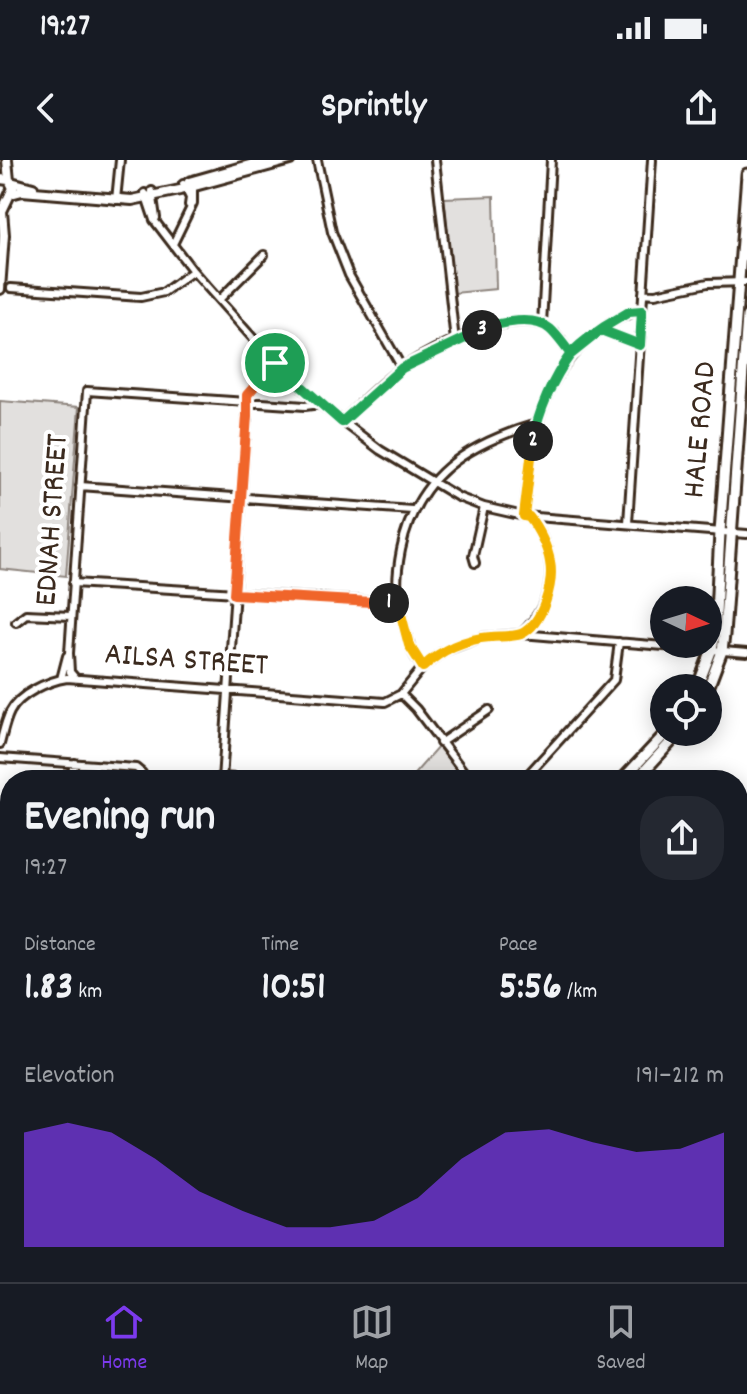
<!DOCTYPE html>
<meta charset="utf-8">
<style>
body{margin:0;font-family:Dekko,sans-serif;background:#242831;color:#f1f3f6;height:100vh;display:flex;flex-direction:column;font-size:30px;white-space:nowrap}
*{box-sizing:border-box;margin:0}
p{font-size:26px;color:#9ea1a6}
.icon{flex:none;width:44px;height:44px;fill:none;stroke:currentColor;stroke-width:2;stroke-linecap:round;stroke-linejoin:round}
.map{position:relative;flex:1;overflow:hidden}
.details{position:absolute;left:0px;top:610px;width:748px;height:512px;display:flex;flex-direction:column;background:#171b24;border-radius:32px 32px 0 0;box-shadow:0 4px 20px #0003}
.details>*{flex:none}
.needle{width:52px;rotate:94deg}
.fabs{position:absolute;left:650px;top:426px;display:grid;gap:16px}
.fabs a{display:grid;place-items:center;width:72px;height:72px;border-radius:50%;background:#171b24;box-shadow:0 4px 20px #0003;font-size:40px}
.pin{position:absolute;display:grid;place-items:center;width:68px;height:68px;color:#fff;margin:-34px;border:4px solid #fff;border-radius:50%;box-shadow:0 2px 8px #0007}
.km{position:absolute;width:40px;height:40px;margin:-20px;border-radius:50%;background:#222;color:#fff;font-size:22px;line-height:40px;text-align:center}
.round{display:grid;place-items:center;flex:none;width:84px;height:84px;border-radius:32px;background:#242831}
.headline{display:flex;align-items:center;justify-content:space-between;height:136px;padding:0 24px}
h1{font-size:44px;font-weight:700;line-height:60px}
.stats{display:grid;grid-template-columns:repeat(3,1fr);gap:12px;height:136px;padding:8px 24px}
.stats div{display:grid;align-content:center}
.stats b{font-size:40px;font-weight:700}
.stats small{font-size:22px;font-weight:400}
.stats p{font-size:22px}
.chart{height:224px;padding:16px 24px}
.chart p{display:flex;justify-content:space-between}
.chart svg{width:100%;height:144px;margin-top:8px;fill:#7c3aed;opacity:.7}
.status{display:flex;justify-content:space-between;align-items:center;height:56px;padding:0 40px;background:#171b24;direction:ltr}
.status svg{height:22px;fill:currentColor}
header{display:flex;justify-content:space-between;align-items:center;height:104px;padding:0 24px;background:#171b24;font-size:36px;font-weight:700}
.menu{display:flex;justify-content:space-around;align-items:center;height:112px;border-top:2px solid #363941;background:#171b24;font-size:22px;color:#9ea1a6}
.menu a{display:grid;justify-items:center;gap:4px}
.menu .on{color:#7c3aed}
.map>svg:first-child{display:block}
.green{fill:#e2e0de;stroke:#8e857e;stroke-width:2}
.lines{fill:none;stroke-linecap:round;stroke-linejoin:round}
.minor-casing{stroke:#3b2a1e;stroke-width:12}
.tertiary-casing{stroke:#3b2a1e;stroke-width:13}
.secondary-casing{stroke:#3b2a1e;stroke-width:14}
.primary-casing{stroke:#3b2a1e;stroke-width:15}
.minor{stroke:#fff;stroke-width:6}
.tertiary{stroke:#fff;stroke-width:7}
.secondary{stroke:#fff;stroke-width:8}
.primary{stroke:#fff;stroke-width:9}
.split-1-casing{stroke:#fff;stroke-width:16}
.split-2-casing{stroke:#fff;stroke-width:16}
.split-3-casing{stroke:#fff;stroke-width:16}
.split-4-casing{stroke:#fff;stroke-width:16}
.split-1{stroke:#f0652b;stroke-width:10}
.split-2{stroke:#f5b400;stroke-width:10}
.split-3{stroke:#22a559;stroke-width:10}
.split-4{stroke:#22a559;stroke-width:10}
.labels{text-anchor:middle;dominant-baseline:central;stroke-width:8;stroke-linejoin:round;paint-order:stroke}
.street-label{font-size:32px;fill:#3b2a1e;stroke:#fff}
</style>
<div class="status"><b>19:27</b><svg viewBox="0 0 49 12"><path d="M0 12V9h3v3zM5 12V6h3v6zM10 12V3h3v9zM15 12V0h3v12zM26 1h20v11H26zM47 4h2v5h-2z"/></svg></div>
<header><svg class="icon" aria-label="back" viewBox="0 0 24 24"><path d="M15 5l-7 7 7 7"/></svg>Sprintly<svg class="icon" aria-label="share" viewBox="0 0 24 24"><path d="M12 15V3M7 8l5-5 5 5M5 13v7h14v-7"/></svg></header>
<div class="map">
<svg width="747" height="1122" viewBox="0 0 747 1122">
<rect width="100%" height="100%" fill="#fff"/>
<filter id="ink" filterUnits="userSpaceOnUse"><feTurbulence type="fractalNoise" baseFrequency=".0125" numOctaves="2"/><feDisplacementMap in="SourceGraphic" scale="16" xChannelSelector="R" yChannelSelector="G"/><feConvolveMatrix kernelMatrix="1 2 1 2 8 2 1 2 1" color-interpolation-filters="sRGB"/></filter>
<g filter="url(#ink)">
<path class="green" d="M494 36 496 129 454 133 444 38Z
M0 241 79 247 66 416 0 409Z
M438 587 467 620H409Z
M738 801 747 805V932H738Z
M10 1100V1112H148L147 1122H0Z"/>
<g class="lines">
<defs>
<path id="minor" d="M317 0 332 72 349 115 402 208
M435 0 455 181
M183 24 190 38 189 45
M152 31 156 58
M145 33 154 60 193 111 275 203 320 244 380 290 458 337 484 347 524 356 747 374
M116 40 120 0
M173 84 193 43V25
M11 128 141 137 164 132 193 111
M643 133 655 134 708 123 747 122
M220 139 264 95
M542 164 551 0
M601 170 640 185
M342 262C361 243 380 223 402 208 433 187 504 153 541 164 554 167 563 184 571 194
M80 326 412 350
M524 356C532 286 535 217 598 172 612 162 625 153 642 151
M628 363 652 0
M475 403 473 396 484 347
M73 423 398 443
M16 462 26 454 71 456
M521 474C557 440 560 396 529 357
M423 507C408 491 406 471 400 451 395 431 397 410 401 390 416 316 467 284 536 264
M61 519 67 496
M76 519 70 512 69 493 87 231 305 246 320 244
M401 534 416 549 470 620
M440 583 489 550
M0 584C3 573 5 562 10 552 19 534 48 521 67 518L385 542 401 534 423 507 442 492 482 477 521 474 747 493
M0 598 136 608 142 613 143 620
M222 617 262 620
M69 620 75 603
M222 620 247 256V235L275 203
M523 620 614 520 619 482
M0 759 10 767
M0 864 10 874
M738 950H747
M0 954 10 960
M738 1025 747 1026
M0 1104 10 1086
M586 1122 587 1112"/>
<path id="tertiary" d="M0 1044 10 1047"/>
<path id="secondary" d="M7 0 9 20
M0 19 9 20 13 28 2 51 4 75 0 129
M11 22 33 28
M189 22 267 0
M11 34 22 31 132 40 180 30 290 0"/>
<path id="primary" d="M697 528 712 489 715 474 720 372 747 14
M708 528 722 491 724 475 747 156
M622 620 667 572
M636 620 680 572
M456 1122V1112
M469 1122 470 1112"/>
</defs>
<use href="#minor" class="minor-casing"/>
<use href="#tertiary" class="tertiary-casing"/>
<use href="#secondary" class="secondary-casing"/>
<use href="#primary" class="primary-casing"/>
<use href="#minor" class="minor"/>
<use href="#tertiary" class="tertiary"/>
<use href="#secondary" class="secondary"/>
<use href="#primary" class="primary"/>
</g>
</g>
<g class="lines" filter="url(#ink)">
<defs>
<path id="split-1" d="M275 203 247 235V256L234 434 389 443"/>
<path id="split-2" d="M389 443H398L409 485 423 507C441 490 465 479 490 477 499 476 513 477 521 474 543 464 554 423 550 402 548 388 538 368 529 357L524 356 533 281"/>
<path id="split-3" d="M482 170C500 162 534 155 550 169 558 176 564 186 571 194L601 170 640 185 642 151 629 152 604 167C593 175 579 183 570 195 553 218 538 252 533 281"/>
<path id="split-4" d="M275 203 342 262 402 208 482 170"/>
</defs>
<use href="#split-1" class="split-1-casing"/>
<use href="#split-2" class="split-2-casing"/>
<use href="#split-3" class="split-3-casing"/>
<use href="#split-4" class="split-4-casing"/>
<use href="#split-1" class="split-1"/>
<use href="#split-2" class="split-2"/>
<use href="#split-3" class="split-3"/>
<use href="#split-4" class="split-4"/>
</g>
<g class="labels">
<g class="street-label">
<text transform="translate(702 270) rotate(-85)">HALE ROAD</text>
<text transform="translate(54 360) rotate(-86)">EDNAH STREET</text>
<text transform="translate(186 502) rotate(4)">AILSA STREET</text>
</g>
</g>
</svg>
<div class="fabs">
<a><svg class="needle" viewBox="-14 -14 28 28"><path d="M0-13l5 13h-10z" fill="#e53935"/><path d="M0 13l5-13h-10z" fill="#9ea1a6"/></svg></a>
<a><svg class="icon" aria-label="locate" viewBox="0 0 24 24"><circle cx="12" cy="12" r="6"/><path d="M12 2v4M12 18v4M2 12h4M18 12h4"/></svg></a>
</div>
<div class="pin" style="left:275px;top:203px;background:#1e9e55"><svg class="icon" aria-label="arrive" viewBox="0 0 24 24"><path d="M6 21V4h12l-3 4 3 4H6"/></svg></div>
<b class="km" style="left:389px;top:443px">1</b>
<b class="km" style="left:533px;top:281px">2</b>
<b class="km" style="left:482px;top:170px">3</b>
<section class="details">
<div class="headline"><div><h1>Evening run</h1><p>19:27</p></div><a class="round"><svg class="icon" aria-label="share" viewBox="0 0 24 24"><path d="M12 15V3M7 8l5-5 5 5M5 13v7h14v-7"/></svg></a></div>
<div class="stats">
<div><p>Distance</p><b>1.83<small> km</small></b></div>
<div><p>Time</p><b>10:51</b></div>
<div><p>Pace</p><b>5:56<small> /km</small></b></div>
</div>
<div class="chart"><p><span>Elevation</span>191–212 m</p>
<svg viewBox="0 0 160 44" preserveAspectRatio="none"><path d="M0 44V9L10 6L20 9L30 17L40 27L50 33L60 38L70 38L80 36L90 29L100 17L110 9L120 8L130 12L140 15L150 14L160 9V44z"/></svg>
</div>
</section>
</div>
<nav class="menu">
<a class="on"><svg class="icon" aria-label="home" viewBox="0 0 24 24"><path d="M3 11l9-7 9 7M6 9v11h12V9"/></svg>Home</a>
<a><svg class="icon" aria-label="map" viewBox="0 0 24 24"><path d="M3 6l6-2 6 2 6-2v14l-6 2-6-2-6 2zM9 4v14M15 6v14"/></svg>Map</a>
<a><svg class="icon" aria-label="saved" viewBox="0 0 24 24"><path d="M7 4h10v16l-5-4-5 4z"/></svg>Saved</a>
</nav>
